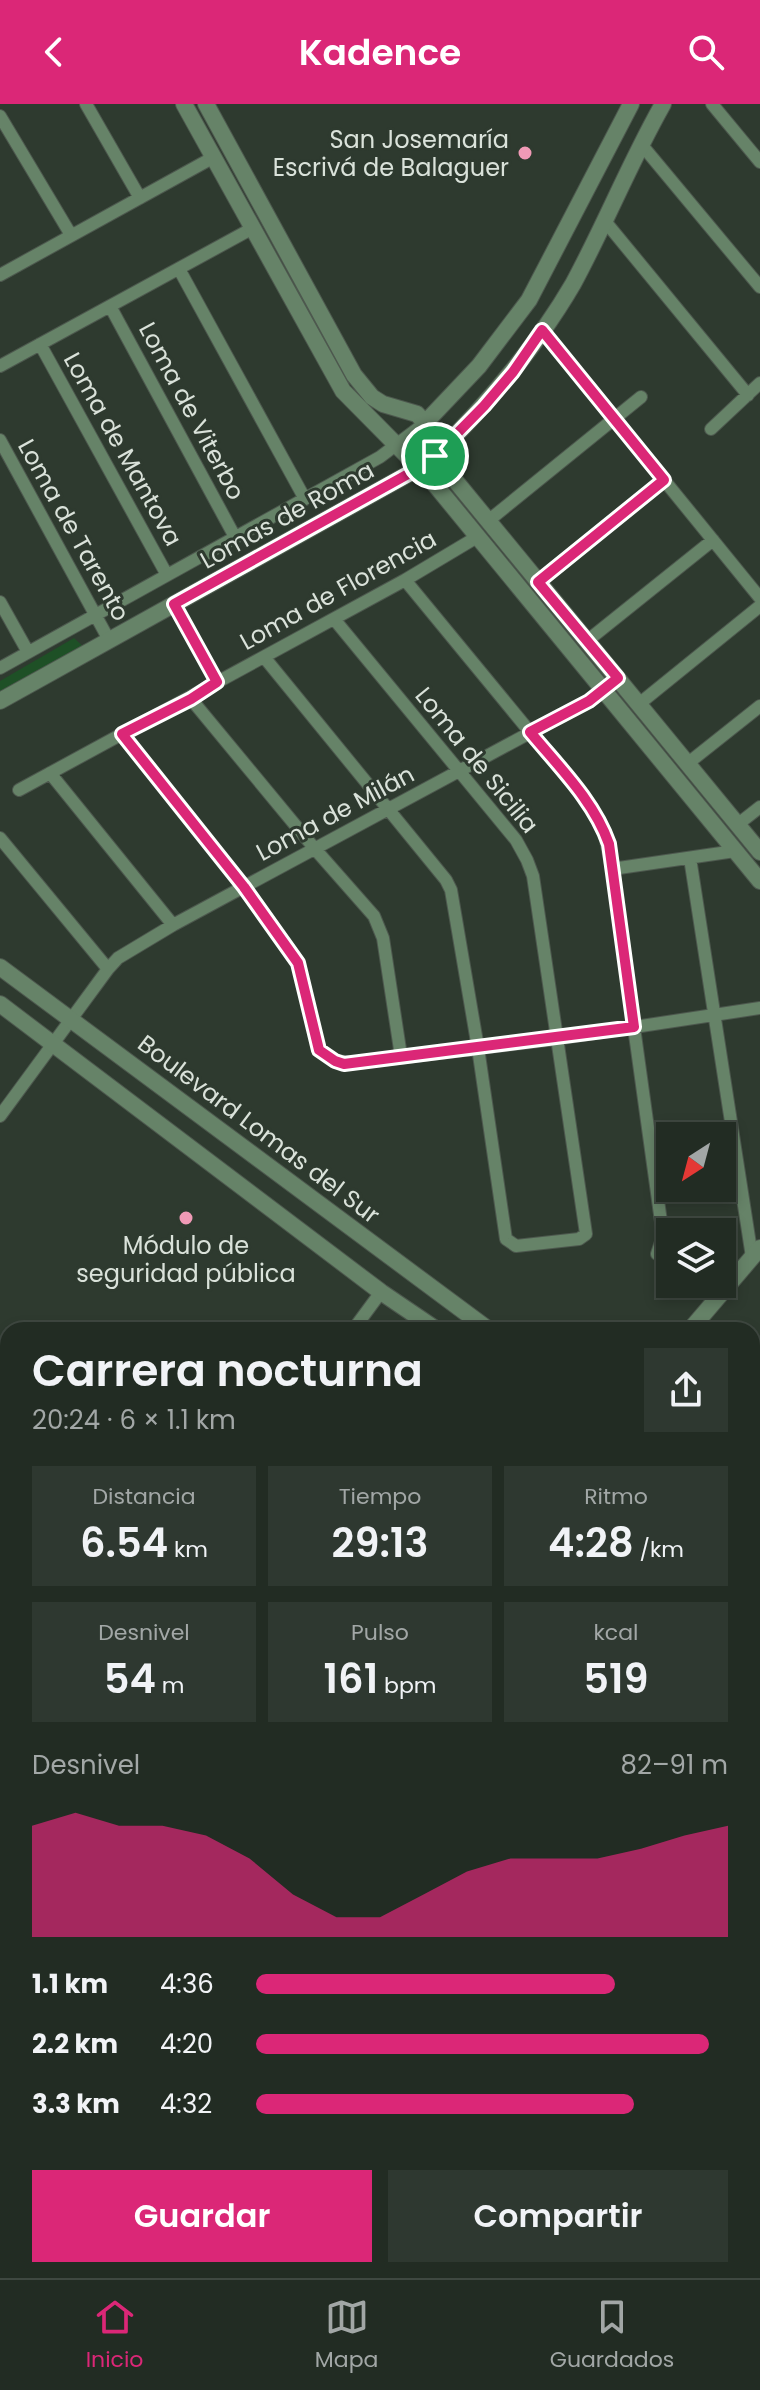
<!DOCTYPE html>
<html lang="es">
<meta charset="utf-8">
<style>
body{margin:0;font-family:Poppins,sans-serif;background:#2e3830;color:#f1f3f6;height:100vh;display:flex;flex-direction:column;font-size:30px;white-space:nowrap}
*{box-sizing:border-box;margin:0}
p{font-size:26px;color:#a2a7a6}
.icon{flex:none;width:44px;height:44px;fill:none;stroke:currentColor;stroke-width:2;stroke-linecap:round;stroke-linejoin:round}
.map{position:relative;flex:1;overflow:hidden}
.side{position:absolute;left:0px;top:1218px;width:760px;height:956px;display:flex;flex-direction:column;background:#222c23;border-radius:24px 24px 0 0;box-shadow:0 4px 12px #0003,0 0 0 2px #3f4841}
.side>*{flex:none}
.needle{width:52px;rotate:216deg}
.controls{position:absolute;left:656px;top:1018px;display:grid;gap:16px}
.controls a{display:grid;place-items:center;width:80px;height:80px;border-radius:0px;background:#222c23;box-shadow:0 4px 12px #0003,0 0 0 2px #3f4841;font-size:40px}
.pin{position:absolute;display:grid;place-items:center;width:68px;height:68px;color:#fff;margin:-34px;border:4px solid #fff;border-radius:50%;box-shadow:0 2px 8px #0007}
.round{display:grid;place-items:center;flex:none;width:84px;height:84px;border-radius:0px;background:#2e3830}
.head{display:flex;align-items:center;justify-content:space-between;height:136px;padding:0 32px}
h1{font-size:44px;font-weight:600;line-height:60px}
.metrics{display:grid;grid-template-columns:repeat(3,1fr);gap:12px;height:136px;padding:8px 32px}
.metrics div{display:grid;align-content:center;border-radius:0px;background:#2e3830;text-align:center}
.metrics b{font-size:40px;font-weight:600}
.metrics small{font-size:22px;font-weight:400}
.metrics p{font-size:22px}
.chart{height:224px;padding:16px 32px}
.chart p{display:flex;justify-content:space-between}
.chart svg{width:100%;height:144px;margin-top:8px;fill:#db2777;opacity:.7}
.cta{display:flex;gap:16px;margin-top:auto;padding:16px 32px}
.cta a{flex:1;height:92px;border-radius:0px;background:#db2777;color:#fff;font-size:32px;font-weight:600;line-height:92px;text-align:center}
.cta a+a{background:#2e3830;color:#f1f3f6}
ul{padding:0 32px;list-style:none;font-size:26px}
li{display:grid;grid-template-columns:128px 96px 1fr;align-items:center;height:60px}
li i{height:20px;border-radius:10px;background:#db2777}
header{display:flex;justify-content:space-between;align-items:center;height:104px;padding:0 32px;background:#db2777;color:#fff;font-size:36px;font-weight:600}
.dock{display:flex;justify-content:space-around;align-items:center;height:112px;border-top:2px solid #3f4841;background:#222c23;font-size:22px;color:#a2a7a6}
.dock a{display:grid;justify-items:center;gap:4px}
.dock .current{color:#db2777}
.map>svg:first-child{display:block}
.green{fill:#1e5026}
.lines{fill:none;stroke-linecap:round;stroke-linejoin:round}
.stream{stroke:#5f9367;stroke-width:4}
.minor-casing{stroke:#4d584e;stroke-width:14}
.tertiary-casing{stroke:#4d584e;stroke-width:18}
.minor{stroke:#668368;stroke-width:12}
.tertiary{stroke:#668368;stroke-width:16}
.route-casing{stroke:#fff;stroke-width:16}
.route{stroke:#db2777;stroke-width:10}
.poi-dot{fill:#f09ab6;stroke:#2e3a2f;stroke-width:3}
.labels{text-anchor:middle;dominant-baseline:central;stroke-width:6;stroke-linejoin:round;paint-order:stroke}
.poi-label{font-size:24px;fill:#dae2da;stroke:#2e3a2f;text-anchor:end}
.street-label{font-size:24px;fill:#dae2da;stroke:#2e3a2f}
</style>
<header><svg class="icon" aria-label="back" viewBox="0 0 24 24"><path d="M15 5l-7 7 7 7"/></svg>Kadence<svg class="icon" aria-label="search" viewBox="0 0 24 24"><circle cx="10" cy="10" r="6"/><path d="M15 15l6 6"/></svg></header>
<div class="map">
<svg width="760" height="2174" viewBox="0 0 760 2174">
<rect width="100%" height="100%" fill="#2e3a2f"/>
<path class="green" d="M74 534 87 546 0 595V577Z"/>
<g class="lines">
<path class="stream" d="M752 1701 760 1705"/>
<defs>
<path id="minor" d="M86 0 140 94
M712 0 760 58
M0 12 71 131
M641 40 760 183
M604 116 748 291
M179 165 305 395
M0 171 214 53
M110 202 235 433
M542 226 760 494
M40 240 167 471
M0 262 253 124
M711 325 760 279
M0 336 109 536
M488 417 641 293
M405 476 586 696 604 727 612 765 663 1132 657 1150
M538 478 664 376
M0 498 28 548
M174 500 217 578
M587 537 713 436
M264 553 446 776 451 786 478 944 506 1135 516 1142 579 1135 586 1130 585 1123 533 772 527 756 516 736 334 515
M0 564 380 353 425 319
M191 595 315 745 374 812 383 834 401 952
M639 600 760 502
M122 630 244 783 298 859 319 946 335 957 356 959 555 935 760 904
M687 660 760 602
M50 669 173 821
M19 686 405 476 477 433
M737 721 760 703
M0 734 108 865
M690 754 752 1153
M612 765 735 747
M0 1012 108 865 118 854 173 821 589 597 609 581
M353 1226 381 1188
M0 1254 8 1260
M0 1369 8 1376
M0 1478 8 1485
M0 1534 8 1525
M752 1577 760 1584
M0 1596 8 1603
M752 1610 760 1600
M752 1652 760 1656
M0 1702 8 1709
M0 1907 8 1898
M275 2166 281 2174
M253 2174 260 2166
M455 2174 466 2166
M585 2174 595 2166"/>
<path id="tertiary" d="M184 0 343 287 432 377 760 777
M206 0 354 271 372 293 383 300 417 310 425 319 435 352 760 748
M425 319 479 262 529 196 631 0
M0 597 428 359C483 305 534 247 573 180 605 121 630 58 663 0
M0 863 489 1226
M0 900 381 1188 437 1226
M690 1226 760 1144
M752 1373 760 1377
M752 1417 760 1407
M0 1819 8 1825
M0 1853 8 1860
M0 2062 8 2052
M394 2166 400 2174
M431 2166 438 2174
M114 2174 121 2166"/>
</defs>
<use href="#minor" class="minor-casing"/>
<use href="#tertiary" class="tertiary-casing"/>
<use href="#minor" class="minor"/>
<use href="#tertiary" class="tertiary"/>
</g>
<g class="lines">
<defs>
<path id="route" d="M542 226 664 376 538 478 618 574 589 597 530 628C559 663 594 697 609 740L634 923 344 960 335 957 319 946 298 859 244 783 122 630 191 595 217 578 174 500 428 359 484 302 513 268Z"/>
</defs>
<use href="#route" class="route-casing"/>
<use href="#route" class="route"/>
</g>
<g class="poi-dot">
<circle cx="525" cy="49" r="8"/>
<circle cx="186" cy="1114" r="8"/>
</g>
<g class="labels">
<g class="poi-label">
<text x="509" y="35">San Josemaría<tspan x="509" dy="28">Escrivá de Balaguer</tspan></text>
<text x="186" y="1141" text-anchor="middle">Módulo de<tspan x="186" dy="28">seguridad pública</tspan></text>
</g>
<g class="street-label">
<text transform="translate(192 307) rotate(62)">Loma de Viterbo</text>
<text transform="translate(123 345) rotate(61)">Loma de Mantova</text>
<text transform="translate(287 411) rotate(-29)">Lomas de Roma</text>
<text transform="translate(74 426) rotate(61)">Loma de Tarento</text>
<text transform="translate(338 486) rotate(-29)">Loma de Florencia</text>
<text transform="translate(477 656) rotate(51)">Loma de Sicilia</text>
<text transform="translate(335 709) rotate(-28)">Loma de Milán</text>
<text transform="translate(259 1025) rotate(37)">Boulevard Lomas del Sur</text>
</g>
</g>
</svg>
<div class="controls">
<a><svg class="needle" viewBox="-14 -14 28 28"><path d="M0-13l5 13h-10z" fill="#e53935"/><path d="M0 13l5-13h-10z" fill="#a2a7a6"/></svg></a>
<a><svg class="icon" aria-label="layers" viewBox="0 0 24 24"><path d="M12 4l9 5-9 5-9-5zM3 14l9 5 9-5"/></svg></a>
</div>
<div class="pin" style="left:435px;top:352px;background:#1e9e55"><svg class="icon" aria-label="arrive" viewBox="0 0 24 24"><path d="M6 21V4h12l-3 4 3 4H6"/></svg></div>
<section class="side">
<div class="head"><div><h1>Carrera nocturna</h1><p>20:24 · 6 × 1.1 km</p></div><a class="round"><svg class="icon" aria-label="share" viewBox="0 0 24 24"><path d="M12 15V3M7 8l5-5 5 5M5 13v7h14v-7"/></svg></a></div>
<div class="metrics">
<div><p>Distancia</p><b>6.54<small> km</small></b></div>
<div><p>Tiempo</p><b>29:13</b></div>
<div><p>Ritmo</p><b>4:28<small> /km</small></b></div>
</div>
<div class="metrics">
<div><p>Desnivel</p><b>54<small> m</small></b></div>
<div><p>Pulso</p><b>161<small> bpm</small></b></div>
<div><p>kcal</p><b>519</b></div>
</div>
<div class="chart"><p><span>Desnivel</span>82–91 m</p>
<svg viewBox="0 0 160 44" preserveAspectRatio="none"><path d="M0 44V10L10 6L20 10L30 10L40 13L50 20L60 31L70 38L80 38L90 31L100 24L110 20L120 20L130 20L140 17L150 13L160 10V44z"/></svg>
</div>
<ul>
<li><b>1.1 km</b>4:36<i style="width:76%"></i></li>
<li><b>2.2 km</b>4:20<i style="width:96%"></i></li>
<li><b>3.3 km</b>4:32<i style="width:80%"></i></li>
</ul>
<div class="cta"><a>Guardar</a><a>Compartir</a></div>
</section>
</div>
<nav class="dock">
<a class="current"><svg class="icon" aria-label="home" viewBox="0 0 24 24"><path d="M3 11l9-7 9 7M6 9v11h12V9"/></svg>Inicio</a>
<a><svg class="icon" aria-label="map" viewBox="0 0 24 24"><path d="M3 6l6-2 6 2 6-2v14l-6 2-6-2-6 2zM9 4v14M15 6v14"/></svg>Mapa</a>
<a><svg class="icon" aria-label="saved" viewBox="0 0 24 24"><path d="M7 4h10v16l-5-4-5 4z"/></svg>Guardados</a>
</nav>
